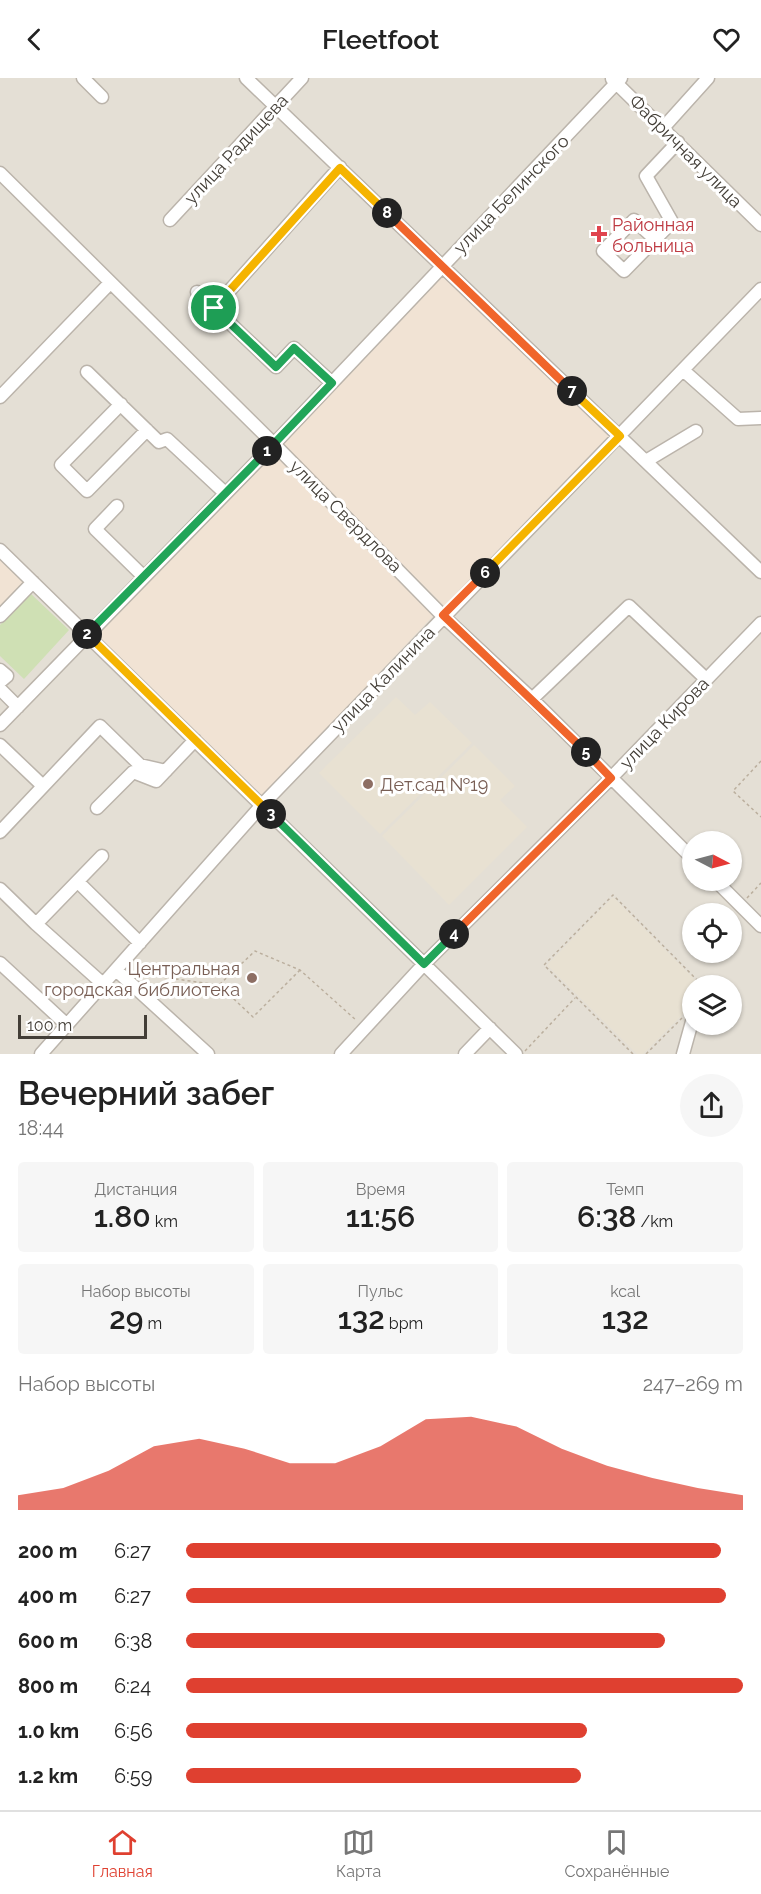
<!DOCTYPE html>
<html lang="ru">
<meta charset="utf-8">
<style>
body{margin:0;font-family:Raleway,sans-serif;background:#f6f6f6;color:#222;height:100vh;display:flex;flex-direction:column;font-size:22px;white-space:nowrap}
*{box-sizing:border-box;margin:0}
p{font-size:20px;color:#767676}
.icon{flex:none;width:33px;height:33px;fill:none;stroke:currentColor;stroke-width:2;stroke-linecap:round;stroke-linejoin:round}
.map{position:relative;height:976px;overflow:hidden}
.details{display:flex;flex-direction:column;background:#fff;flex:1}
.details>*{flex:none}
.needle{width:39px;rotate:96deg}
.buttons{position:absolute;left:682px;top:753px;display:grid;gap:12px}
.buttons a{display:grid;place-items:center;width:60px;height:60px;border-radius:50%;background:#fff;box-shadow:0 2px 4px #0004;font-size:30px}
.scale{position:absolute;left:18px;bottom:15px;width:129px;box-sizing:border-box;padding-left:6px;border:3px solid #433e37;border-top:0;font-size:16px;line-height:21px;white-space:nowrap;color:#433e37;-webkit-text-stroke:4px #fff;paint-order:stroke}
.pin{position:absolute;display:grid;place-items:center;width:51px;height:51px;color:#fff;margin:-26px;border:3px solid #fff;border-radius:50%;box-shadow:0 2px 6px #0007}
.km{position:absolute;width:30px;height:30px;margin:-15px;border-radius:50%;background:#222;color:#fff;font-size:16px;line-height:30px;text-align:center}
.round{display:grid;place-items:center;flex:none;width:63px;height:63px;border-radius:32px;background:#f6f6f6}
.overview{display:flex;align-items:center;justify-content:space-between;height:102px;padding:0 18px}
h1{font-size:33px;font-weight:600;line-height:45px}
.stats{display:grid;grid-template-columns:repeat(3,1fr);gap:9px;height:102px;padding:6px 18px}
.stats div{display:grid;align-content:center;border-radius:6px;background:#f6f6f6;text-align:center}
.stats b{font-size:30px;font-weight:600}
.stats small{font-size:16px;font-weight:400}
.stats p{font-size:16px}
.chart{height:168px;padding:12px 18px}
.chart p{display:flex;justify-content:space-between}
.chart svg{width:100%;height:108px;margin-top:6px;fill:#df4030;opacity:.7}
ul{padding:0 18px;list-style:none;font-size:20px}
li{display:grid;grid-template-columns:96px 72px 1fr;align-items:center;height:45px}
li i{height:15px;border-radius:8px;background:#df4030}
header{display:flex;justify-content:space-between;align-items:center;height:78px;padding:0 18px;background:#fff;font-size:27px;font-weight:600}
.menu{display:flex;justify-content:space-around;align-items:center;height:84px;border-top:2px solid #e0e0e0;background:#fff;font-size:16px;color:#767676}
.menu a{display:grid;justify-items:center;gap:3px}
.menu .current{color:#df4030}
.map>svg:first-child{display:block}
.residential{fill:#e4dfd5;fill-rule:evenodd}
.commercial{fill:#f1e3d4}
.education{fill:#e8e1d2}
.green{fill:#cfe0b4}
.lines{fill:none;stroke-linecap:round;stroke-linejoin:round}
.minor-casing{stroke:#bbb4ab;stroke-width:15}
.path{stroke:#bbaf9e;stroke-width:1.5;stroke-dasharray:3 3;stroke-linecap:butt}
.minor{stroke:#fff;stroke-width:12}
.split-1-casing{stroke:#fff;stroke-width:12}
.split-2-casing{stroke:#fff;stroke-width:12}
.split-3-casing{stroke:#fff;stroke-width:12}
.split-4-casing{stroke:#fff;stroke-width:12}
.split-5-casing{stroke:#fff;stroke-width:12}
.split-6-casing{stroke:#fff;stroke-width:12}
.split-7-casing{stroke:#fff;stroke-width:12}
.split-8-casing{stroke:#fff;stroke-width:12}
.split-9-casing{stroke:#fff;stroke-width:12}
.split-1{stroke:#22a559;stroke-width:8}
.split-2{stroke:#22a559;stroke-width:8}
.split-3{stroke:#f5b400;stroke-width:8}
.split-4{stroke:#22a559;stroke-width:8}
.split-5{stroke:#f0652b;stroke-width:8}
.split-6{stroke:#f0652b;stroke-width:8}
.split-7{stroke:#f5b400;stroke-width:8}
.split-8{stroke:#f0652b;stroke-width:8}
.split-9{stroke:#f5b400;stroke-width:8}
.health-dot{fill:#e0444e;stroke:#fff;stroke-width:2}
.education-dot{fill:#8d6e63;stroke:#fff;stroke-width:2}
.labels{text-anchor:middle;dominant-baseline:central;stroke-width:6;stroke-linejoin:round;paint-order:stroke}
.street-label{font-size:18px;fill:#433e37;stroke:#fff}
.health-label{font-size:18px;fill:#be3a42;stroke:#fff;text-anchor:start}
.education-label{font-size:18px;fill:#785e54;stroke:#fff;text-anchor:start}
</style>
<header><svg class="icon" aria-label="back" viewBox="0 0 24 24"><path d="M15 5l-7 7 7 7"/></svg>Fleetfoot<svg class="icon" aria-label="heart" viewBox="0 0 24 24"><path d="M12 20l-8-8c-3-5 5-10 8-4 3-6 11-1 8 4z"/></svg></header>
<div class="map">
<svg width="761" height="976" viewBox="0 0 761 976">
<rect width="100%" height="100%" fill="#f1ede7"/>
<path class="residential" d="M0 0H761V976H0ZM693 764H732V802H693ZM693 836H732V874H693ZM693 908H732V946H693Z"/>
<path class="commercial" d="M443 193 616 359 446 530 283 366Z
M275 375 433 538 261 720 97 557Z
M0 476 28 502 0 531Z"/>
<path class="education" d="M396 619 415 637 430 624 472 665 380 756 319 695Z
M474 667 515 708 500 722 527 749 449 827 382 758Z
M613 819 700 907 693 908V926L643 976H637L547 887Z"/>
<path class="green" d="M30 515 69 552 24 601 0 578V547Z"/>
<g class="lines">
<defs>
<path id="minor" d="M83 0 102 19
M246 0 761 494
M612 1 761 147
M663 50 708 0
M0 95 274 366 443 538 532 621 693 781
M170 142 302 0
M655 161 634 142 603 173 624 193 672 144 646 98 678 64
M197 214 276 289 294 270 332 305
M214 230 340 89
M684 293 738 341 761 340
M87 294 159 364 167 361 225 415
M0 319 110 205
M121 326 61 387 87 413 147 352
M646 383 696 353
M117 428 95 451 144 499
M0 472 516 976
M0 538 33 504
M0 592 7 598 0 604
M0 611 18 629
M532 621 629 528 706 601
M0 647 274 366 621 0
M0 667 43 708
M97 730 133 694 156 703 195 662
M0 754 100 648 140 687 166 693
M715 802 761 848
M78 804 140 865
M0 811 36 846 102 778
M36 846 103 906
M0 885 67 947
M116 892 208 976
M41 976 262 727 761 211
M341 976 424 886 611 700 761 545
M465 976 490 950
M683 976 693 940"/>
</defs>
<use href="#minor" class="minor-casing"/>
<path class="path" d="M761 683 733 713 761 739
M747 820 761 805
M300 892 253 939 219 907 255 873 300 892 356 942
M134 895 218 907
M525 973 575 920
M633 976 544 887 613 817 703 908
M646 976 682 940"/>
<use href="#minor" class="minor"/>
</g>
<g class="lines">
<defs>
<path id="split-1" d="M214 230 276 289 294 270 332 305 267 373"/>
<path id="split-2" d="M87 556 267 373"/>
<path id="split-3" d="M87 556 271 736"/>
<path id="split-4" d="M271 736 424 886 454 856"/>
<path id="split-5" d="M454 856 611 700 586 674"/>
<path id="split-6" d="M485 495 443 537 586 674"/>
<path id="split-7" d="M485 495 620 358 572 313"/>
<path id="split-8" d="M387 135 572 313"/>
<path id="split-9" d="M214 230 340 90 387 135"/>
</defs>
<use href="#split-1" class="split-1-casing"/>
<use href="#split-2" class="split-2-casing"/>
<use href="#split-3" class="split-3-casing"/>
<use href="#split-4" class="split-4-casing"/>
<use href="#split-5" class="split-5-casing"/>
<use href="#split-6" class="split-6-casing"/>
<use href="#split-7" class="split-7-casing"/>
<use href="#split-8" class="split-8-casing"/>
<use href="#split-9" class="split-9-casing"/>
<use href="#split-1" class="split-1"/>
<use href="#split-2" class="split-2"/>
<use href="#split-3" class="split-3"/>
<use href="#split-4" class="split-4"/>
<use href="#split-5" class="split-5"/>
<use href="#split-6" class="split-6"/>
<use href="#split-7" class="split-7"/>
<use href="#split-8" class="split-8"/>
<use href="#split-9" class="split-9"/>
</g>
<path class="health-dot" d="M596 147h6v6h6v6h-6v6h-6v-6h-6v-6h6z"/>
<g class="education-dot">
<circle cx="368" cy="706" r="6"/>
<circle cx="252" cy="900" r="6"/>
</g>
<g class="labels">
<g class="street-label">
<text transform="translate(236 71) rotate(-47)">улица Радищева</text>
<text transform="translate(686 73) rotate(45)">Фабричная улица</text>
<text transform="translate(511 116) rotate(-46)">улица Белинского</text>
<text transform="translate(346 438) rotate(45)">улица Свердлова</text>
<text transform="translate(383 601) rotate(-46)">улица Калинина</text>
<text transform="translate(664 645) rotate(-46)">улица Кирова</text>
</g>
<g class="health-label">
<text x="612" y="146">Районная<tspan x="612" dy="21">больница</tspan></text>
</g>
<g class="education-label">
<text x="380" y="706">Дет.сад №19</text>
<text x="240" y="890" text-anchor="end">Центральная<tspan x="240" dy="21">городская библиотека</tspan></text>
</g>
</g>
</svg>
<div class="buttons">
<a><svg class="needle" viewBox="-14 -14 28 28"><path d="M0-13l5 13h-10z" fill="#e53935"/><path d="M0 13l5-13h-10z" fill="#767676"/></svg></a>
<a><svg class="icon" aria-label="locate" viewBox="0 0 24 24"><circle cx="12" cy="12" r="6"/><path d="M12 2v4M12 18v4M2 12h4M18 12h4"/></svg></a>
<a><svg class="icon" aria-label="layers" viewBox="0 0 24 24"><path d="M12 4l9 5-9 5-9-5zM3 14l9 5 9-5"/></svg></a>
</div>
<div class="scale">100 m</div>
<div class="pin" style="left:214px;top:230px;background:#1e9e55"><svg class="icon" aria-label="arrive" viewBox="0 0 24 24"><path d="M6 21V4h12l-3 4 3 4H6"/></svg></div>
<b class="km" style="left:267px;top:373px">1</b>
<b class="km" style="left:87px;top:556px">2</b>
<b class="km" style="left:271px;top:736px">3</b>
<b class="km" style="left:454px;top:856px">4</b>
<b class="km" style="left:586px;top:674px">5</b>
<b class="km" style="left:485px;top:495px">6</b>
<b class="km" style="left:572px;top:313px">7</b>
<b class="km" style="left:387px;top:135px">8</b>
</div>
<section class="details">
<div class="overview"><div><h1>Вечерний забег</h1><p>18:44</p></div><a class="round"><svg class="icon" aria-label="share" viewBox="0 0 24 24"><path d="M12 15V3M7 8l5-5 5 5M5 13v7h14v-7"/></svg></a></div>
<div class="stats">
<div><p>Дистанция</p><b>1.80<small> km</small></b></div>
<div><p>Время</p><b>11:56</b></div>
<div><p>Темп</p><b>6:38<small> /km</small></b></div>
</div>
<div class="stats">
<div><p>Набор высоты</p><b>29<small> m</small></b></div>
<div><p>Пульс</p><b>132<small> bpm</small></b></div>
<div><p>kcal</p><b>132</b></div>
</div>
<div class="chart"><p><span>Набор высоты</span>247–269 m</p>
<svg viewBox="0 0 160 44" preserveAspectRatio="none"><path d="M0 44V38L10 35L20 28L30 18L40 15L50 19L60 25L70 25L80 18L90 7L100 6L110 10L120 19L130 26L140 31L150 35L160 38V44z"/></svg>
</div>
<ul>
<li><b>200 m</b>6:27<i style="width:96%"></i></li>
<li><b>400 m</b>6:27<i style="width:97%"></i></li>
<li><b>600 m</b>6:38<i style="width:86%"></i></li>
<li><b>800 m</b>6:24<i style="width:100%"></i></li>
<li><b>1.0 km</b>6:56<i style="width:72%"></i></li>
<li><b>1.2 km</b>6:59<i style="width:71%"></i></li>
</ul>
</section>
<nav class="menu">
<a class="current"><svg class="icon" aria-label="home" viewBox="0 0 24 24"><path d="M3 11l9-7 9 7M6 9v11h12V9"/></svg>Главная</a>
<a><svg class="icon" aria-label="map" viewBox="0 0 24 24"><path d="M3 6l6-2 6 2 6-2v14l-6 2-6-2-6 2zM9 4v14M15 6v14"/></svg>Карта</a>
<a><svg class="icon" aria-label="saved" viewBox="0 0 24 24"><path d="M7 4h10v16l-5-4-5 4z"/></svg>Сохранённые</a>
</nav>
